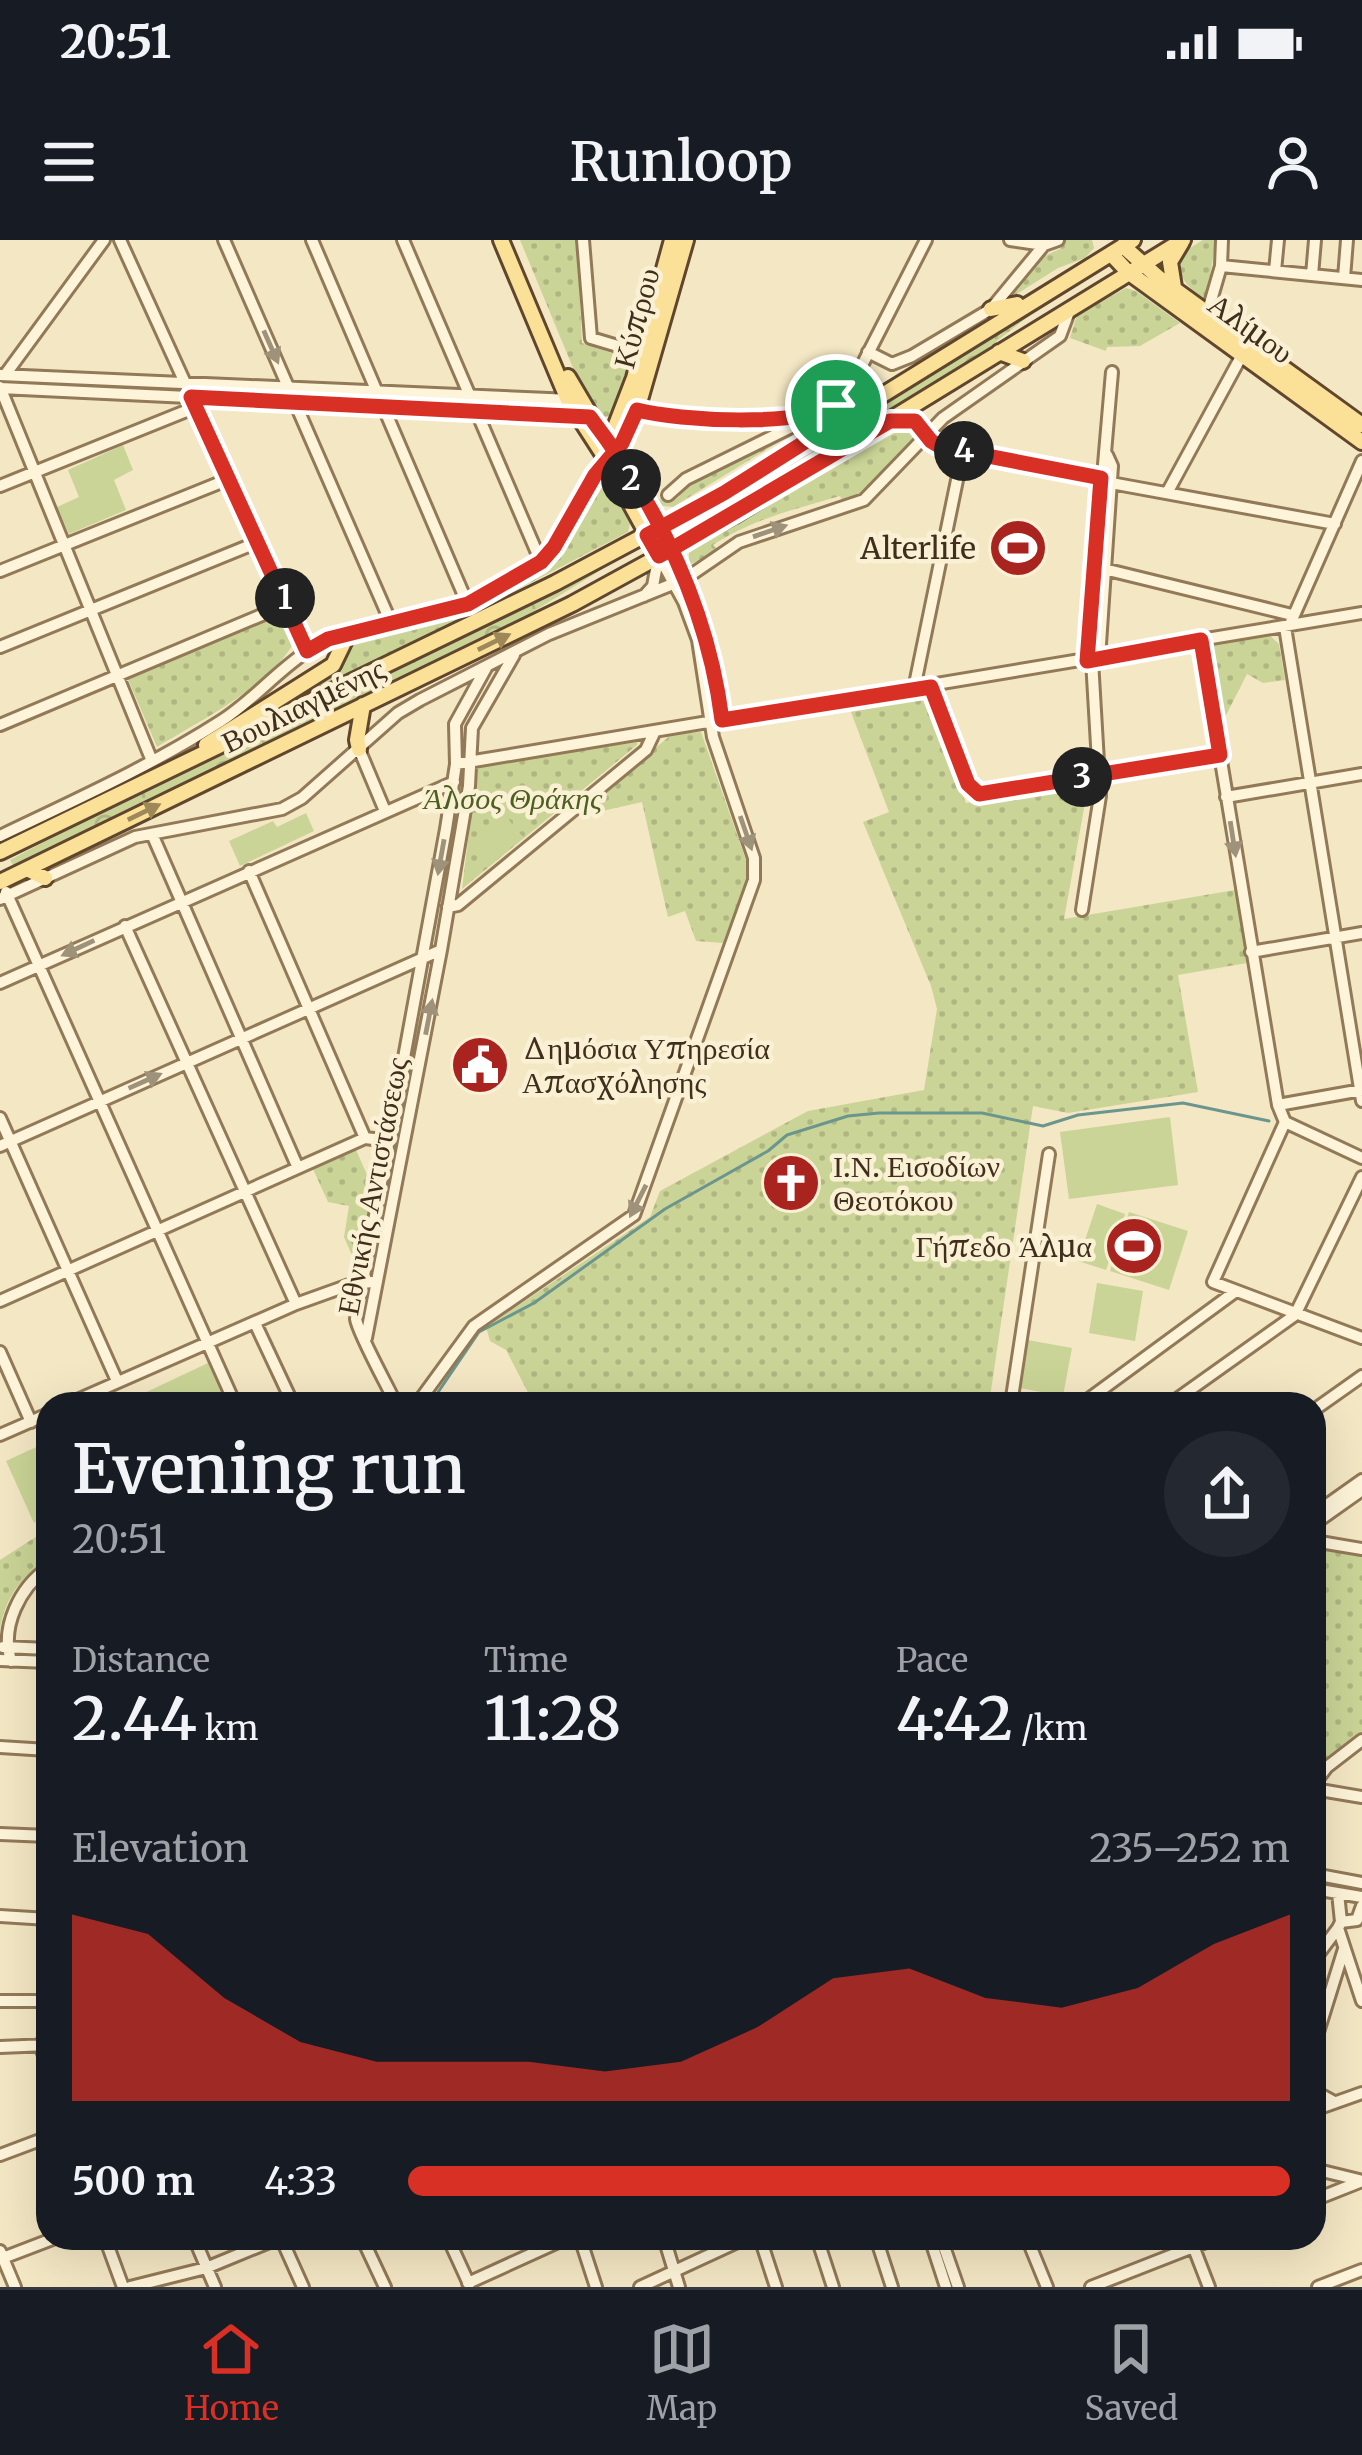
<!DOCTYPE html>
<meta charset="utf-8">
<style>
body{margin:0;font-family:Merriweather,serif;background:#242831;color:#f1f3f6;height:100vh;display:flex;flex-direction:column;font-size:45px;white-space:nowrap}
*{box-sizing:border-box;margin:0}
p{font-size:39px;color:#9ea1a6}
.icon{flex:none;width:66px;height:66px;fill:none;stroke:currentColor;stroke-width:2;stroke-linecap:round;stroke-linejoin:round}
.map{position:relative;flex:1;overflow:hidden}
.drawer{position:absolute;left:36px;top:1152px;width:1290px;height:858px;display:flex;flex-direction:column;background:#171b24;border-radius:36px;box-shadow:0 12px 48px #0002}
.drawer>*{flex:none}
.pin{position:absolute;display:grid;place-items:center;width:102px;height:102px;color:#fff;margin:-51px;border:6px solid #fff;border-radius:50%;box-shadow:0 3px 12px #0007}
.km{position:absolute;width:60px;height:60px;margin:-30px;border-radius:50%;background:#222;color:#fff;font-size:33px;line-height:60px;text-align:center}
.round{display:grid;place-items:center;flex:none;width:126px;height:126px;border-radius:63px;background:#242831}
.headline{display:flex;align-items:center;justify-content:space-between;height:204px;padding:0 36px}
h1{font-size:66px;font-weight:600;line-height:90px}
.stats{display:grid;grid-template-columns:repeat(3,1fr);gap:18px;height:204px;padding:12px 36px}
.stats div{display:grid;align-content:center}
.stats b{font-size:60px;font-weight:600}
.stats small{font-size:33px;font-weight:400}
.stats p{font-size:33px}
.chart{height:336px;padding:24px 36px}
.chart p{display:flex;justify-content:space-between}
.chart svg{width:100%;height:216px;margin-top:12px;fill:#d93025;opacity:.7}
ul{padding:0 36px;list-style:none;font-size:39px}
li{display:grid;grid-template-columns:192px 144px 1fr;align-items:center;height:90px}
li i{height:30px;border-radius:15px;background:#d93025}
.status{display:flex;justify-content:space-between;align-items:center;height:84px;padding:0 60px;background:#171b24;direction:ltr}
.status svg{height:33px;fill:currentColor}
header{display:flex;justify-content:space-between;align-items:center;height:156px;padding:0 36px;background:#171b24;font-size:54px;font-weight:600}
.menu{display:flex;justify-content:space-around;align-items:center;height:168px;border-top:3px solid #363941;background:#171b24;font-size:33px;color:#9ea1a6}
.menu a{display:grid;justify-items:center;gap:6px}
.menu .current{color:#d93025}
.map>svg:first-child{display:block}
.grass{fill:url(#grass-dots)}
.forest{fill:url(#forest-crowns)}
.pitch{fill:#cad496}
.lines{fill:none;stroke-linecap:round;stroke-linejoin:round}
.stream{stroke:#6b968d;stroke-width:3}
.minor-casing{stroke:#927957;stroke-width:16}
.major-casing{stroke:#5f462c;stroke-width:20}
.minor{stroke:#fdf4d9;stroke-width:10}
.major{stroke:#fbe098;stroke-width:14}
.oneway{fill:#9e927b}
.oneway2{fill:#9e885a}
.route-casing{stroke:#fff;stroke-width:24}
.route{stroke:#d93025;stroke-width:15}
.labels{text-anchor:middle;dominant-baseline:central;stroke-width:9;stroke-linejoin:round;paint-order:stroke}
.street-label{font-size:30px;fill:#402f1d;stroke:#faf1d5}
.poi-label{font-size:30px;fill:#402f1d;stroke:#faf1d5;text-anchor:end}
.park-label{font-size:30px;font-style:italic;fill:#4d5f21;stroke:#faf1d5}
</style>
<div class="status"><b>20:51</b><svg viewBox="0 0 49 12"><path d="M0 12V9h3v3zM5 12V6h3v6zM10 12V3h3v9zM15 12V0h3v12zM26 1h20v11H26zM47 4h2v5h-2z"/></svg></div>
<header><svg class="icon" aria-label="menu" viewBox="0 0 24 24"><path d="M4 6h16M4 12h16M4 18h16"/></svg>Runloop<svg class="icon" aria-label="person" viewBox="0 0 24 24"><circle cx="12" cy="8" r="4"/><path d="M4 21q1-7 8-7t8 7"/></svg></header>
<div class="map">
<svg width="1362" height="2047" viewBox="0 0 1362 2047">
<defs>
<pattern id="grass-dots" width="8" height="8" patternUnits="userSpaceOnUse" patternTransform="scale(3)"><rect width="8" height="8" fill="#cad496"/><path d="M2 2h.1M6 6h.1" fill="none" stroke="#afb681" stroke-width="1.8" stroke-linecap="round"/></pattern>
<pattern id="forest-crowns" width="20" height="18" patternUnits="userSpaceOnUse" patternTransform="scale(3)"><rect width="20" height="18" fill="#cad496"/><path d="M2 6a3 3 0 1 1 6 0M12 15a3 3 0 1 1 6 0" fill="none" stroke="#afb681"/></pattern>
</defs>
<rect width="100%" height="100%" fill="#f4e7c4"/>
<path class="grass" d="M520 0H577L582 103 632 120 614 176 601 177 578 140Z
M1066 0H1092L1094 8 1085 18 1058 28 1012 57 1042 17 1060 9Z
M1203 0H1216L1206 60C1187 46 1176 39 1182 13Z
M1126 48 1136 51 1180 83 1140 106 1107 107 1106 111 1070 98 1077 75Z
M806 185 673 267 655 265 632 221 659 259 670 263 679 257 688 240Z
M908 185 915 192 914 200C893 226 876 254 844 266L840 256C796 269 752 279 713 305L718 310 689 325V312Z
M608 238 631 280 628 292 459 380 258 477 341 424 351 407 371 394 461 373 555 322 603 239Z
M283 375 295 400C273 445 199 481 157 507L127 437Z
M1266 392 1279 404 1285 440 1263 443 1247 434 1219 489 1204 402Z
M921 455 966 563 1082 541 1085 563 1064 679 1235 650 1247 723 1178 735 1198 852 1068 873 1033 866 989 1164H534L506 1110 490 1101 486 1087 650 977 660 951 808 871 924 850 937 769 931 746 863 582 889 572 849 467Z
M701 492 747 623 748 635 723 703 696 701 685 671 668 677 642 562 589 574 584 568 672 494Z
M638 498 637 505 462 649 477 527Z
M356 910 372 946H376L363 1016 354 1020 344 997 349 966 328 962 313 929Z
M48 1289V1320C21 1336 5 1358 0 1389V1320Z
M1314 1308 1362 1315V1491L1314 1531Z"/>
<path class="forest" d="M1097 30 1034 72 988 108 737 265 682 294Z
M632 311 498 393 13 625 10 620 100 572 569 345Z"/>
<path class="pitch" d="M123 205 133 230 114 240 126 270 69 294 57 267 79 257 68 230Z
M306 573 314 591 240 626 229 601 273 581 277 587Z
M508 579 523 597 490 626 474 608Z
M1170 877 1178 945 1069 959 1060 892Z
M1097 964 1125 974 1106 1030 1078 1021Z
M1129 972 1188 991 1169 1050 1110 1031Z
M1097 1043 1143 1051 1135 1101 1089 1093Z
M1022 1099 1072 1108 1063 1156 1014 1147Z
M208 1123 226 1164H121Z
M45 1203 48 1276 34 1283 6 1221Z"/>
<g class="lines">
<path class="stream" d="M430 1164 479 1092 534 1063 665 969 768 911 787 895 848 876 879 873H982L1043 886 1078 875 1183 863 1269 881"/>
<defs>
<path id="minor" d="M120 0 307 411
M224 0 392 385
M312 0 468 365
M403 0 541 322
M583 0 591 98 641 113
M1010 0 1044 5
M1221 26 1362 40
M1275 31 1278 0
M1312 35 1315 0
M1344 38 1347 0
M1207 74 1221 26 1222 0
M868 112 892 124 912 116 991 69 1044 5 1058 0
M0 135 572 160
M5 135 104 0
M0 147 152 521
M0 148 584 176
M637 170 747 179 806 178
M926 194 941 207 1101 238
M1111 243 1335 284
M0 246 196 167
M1167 253 1242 115
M668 255 686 239 836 165 854 141 926 0
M670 310 707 393 722 480
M1104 329 1292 375
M0 331 229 239
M644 356 653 346 658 319
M1291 382 1362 221
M1285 387 1362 861
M1201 400 1278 865 1285 882
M0 407 258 302
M1099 419 1112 226 1107 215
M1087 421 1112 132
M930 447 968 544 979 553 1220 515
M914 449 963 211
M0 485 288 364
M359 509 385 571
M456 524 1362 373
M1226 557 1362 534
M152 594 298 928
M0 596C75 560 151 526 221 481 264 454 297 404 348 394
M249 631 365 898 390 901
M6 652 235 1164
M0 659 135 597 282 569 302 558 398 473 420 460 549 394 685 339 739 302 864 260 943 178 1060 96 1070 69
M448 667 458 665 646 510 655 491
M1082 670 1100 556 1092 420
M125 686 296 1064
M1251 712 1362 693
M0 743 454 542
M1278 865 1362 850
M0 878 117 1141
M1285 882 1213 1042 1362 1098
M1285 882 1362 918
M0 906 441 710
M0 1061 365 898
M255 1083 293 1164
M366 1098 441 710 469 546 472 488 514 415
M0 1112 31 1182
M68 1164 296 1064 349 1045 371 1042
M396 1164C387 1145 358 1093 356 1079L446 589 456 524 455 484 486 428
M417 1164 474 1086 634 975 754 640V618L713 497 698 400 684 362 659 316
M1011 1164 1049 914
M1082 1164 1236 1051
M1170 1164 1295 1075 1362 937
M1314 1170 1362 1136
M0 1195 48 1174
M1314 1274 1362 1240
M1314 1284 1362 1250
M1314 1301 1362 1309
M3 1407 48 1409
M0 1420 48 1422
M11 1421C0 1387 20 1347 48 1328
M0 1507 48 1510
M1314 1544 1327 1527 1362 1500
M1314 1549 1362 1557
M0 1594 48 1596
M1314 1634 1362 1643
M1314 1649 1362 1657
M1338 1653 1341 1682 1357 1680 1362 1666
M0 1676 48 1679
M1341 1682 1338 1688 1362 1761
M1314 1720 1338 1688
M0 1761H48
M40 1804 48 1827
M1314 1805 1344 1709
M0 1807 48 1805
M1314 1851 1334 1862
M1314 1870 1362 1853
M0 1915 48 1897
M1314 1929 1359 1940
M1314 1960 1362 1941
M105 1998 123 2047
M194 1998 215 2047
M281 1998 303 2047
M362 1998 385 2047
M448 1998 469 2044
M580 1998 596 2047
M664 1998 679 2047
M760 1998 776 2047
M817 1998 833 2047
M876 1998 892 2047
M930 1998 946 2047
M941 1998 958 2047
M1027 1998 1047 2047
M1190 1998 1209 2047
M0 2011 15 2047
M0 2019 55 1998
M468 2043 567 1998
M130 2047 206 2028 279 1998
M640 2047 746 1998
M1091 2047 1216 1998
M1318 2047 1362 2030"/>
<path id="major" d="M501 0 568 160 606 219 659 316
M1123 6 1159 38 1362 185
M1111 14 1128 32 1362 202
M1174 47 1170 22 1182 2
M991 69 1017 64
M999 112 1023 121
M568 137 670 310
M896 180 915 181 926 194
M819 191 836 165
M607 208 634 138 672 0
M206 505 333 425 348 394 468 365 548 316 594 235 622 204 637 170 686 0
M359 509 357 500 363 465
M0 612 555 343 724 253 1133 0
M27 629 45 638
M0 642 572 364 738 273 1183 0"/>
</defs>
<use href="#minor" class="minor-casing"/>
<use href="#major" class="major-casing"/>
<use href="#minor" class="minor"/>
<use href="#major" class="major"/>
</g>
<defs><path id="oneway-solid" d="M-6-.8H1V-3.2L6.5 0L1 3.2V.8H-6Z" transform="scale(3)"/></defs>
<g class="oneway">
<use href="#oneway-solid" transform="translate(271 107) rotate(66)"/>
<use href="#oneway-solid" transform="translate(770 291) rotate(-19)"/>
<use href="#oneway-solid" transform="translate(746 593) rotate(71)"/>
<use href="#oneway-solid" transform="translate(1233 599) rotate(81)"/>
<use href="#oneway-solid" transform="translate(441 617) rotate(100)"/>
<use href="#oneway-solid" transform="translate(78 708) rotate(155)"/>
<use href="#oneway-solid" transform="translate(429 777) rotate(-79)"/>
<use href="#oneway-solid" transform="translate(145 841) rotate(-24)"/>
<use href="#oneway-solid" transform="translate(638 961) rotate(117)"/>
</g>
<g class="oneway2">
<use href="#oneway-solid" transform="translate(494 402) rotate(-26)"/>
<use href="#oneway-solid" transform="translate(144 572) rotate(-26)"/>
</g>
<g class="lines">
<defs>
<path id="route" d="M836 165C796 187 682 181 637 170L622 203 595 235 554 307 541 322 468 364 328 399 307 411 191 157 590 177C658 266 708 369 722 480L931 447 968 544 979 554 1220 515 1201 400 1087 421 1101 238 941 207 931 201 915 181H890L670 310 659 316 647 295 724 253 816 195 836 165"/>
</defs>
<use href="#route" class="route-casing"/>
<use href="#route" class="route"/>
</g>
<defs>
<symbol id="stadium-disc" viewBox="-11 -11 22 22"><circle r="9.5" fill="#a9231f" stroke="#faf1d5"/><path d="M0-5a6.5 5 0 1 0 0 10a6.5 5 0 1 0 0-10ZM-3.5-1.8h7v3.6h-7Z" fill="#fff"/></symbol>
<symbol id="civic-disc" viewBox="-11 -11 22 22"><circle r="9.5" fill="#a9231f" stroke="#faf1d5"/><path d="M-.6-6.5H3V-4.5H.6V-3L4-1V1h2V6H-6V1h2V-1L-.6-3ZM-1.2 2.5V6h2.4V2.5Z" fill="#fff"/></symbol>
<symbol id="church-disc" viewBox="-11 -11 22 22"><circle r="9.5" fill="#a9231f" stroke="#faf1d5"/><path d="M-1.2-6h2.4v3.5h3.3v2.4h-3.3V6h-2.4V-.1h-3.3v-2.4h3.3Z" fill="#fff"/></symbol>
</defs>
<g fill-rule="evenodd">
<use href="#stadium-disc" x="985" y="275" width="66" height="66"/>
<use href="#civic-disc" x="447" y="792" width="66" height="66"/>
<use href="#church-disc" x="758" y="910" width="66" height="66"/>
<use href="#stadium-disc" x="1101" y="973" width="66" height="66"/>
</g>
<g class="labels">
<g class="street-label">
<text transform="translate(636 78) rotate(-75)">Κύπρου</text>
<text transform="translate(1251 88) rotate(36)">Αλίμου</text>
<text transform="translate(303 465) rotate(-26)">Βουλιαγμένης</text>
<text transform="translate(372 946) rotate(-79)">Εθνικής Αντιστάσεως</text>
</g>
<g class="poi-label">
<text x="976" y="308">Alterlife</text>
<text x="522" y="808" text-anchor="start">Δημόσια Υπηρεσία<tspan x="522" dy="34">Απασχόλησης</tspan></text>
<text x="833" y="926" text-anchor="start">Ι.Ν. Εισοδίων<tspan x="833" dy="34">Θεοτόκου</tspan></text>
<text x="1092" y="1006">Γήπεδο Άλμα</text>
</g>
<g class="park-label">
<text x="513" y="558">Άλσος Θράκης</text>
</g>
</g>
</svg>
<div class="pin" style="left:836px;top:165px;background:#1e9e55"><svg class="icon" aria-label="arrive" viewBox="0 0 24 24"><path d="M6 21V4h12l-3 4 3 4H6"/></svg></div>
<b class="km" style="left:285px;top:358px">1</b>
<b class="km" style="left:631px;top:239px">2</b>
<b class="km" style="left:1082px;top:537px">3</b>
<b class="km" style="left:964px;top:211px">4</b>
<section class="drawer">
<div class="headline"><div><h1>Evening run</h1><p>20:51</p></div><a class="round"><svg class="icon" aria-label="share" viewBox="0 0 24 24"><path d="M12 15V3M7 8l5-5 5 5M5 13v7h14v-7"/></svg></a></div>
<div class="stats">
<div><p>Distance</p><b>2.44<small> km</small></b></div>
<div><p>Time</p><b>11:28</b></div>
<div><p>Pace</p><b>4:42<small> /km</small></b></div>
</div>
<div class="chart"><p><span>Elevation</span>235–252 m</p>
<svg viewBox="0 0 160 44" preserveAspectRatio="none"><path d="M0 44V6L10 10L20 23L30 32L40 36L50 36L60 36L70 38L80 36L90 29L100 19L110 17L120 23L130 25L140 21L150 12L160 6V44z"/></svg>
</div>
<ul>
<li><b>500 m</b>4:33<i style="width:100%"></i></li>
</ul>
</section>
</div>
<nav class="menu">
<a class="current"><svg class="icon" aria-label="home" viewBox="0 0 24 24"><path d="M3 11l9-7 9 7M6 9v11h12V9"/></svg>Home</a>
<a><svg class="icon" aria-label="map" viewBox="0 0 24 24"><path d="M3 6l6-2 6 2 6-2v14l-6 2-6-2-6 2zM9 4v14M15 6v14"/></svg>Map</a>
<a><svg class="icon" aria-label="saved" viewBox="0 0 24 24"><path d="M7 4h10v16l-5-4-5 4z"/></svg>Saved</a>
</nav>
